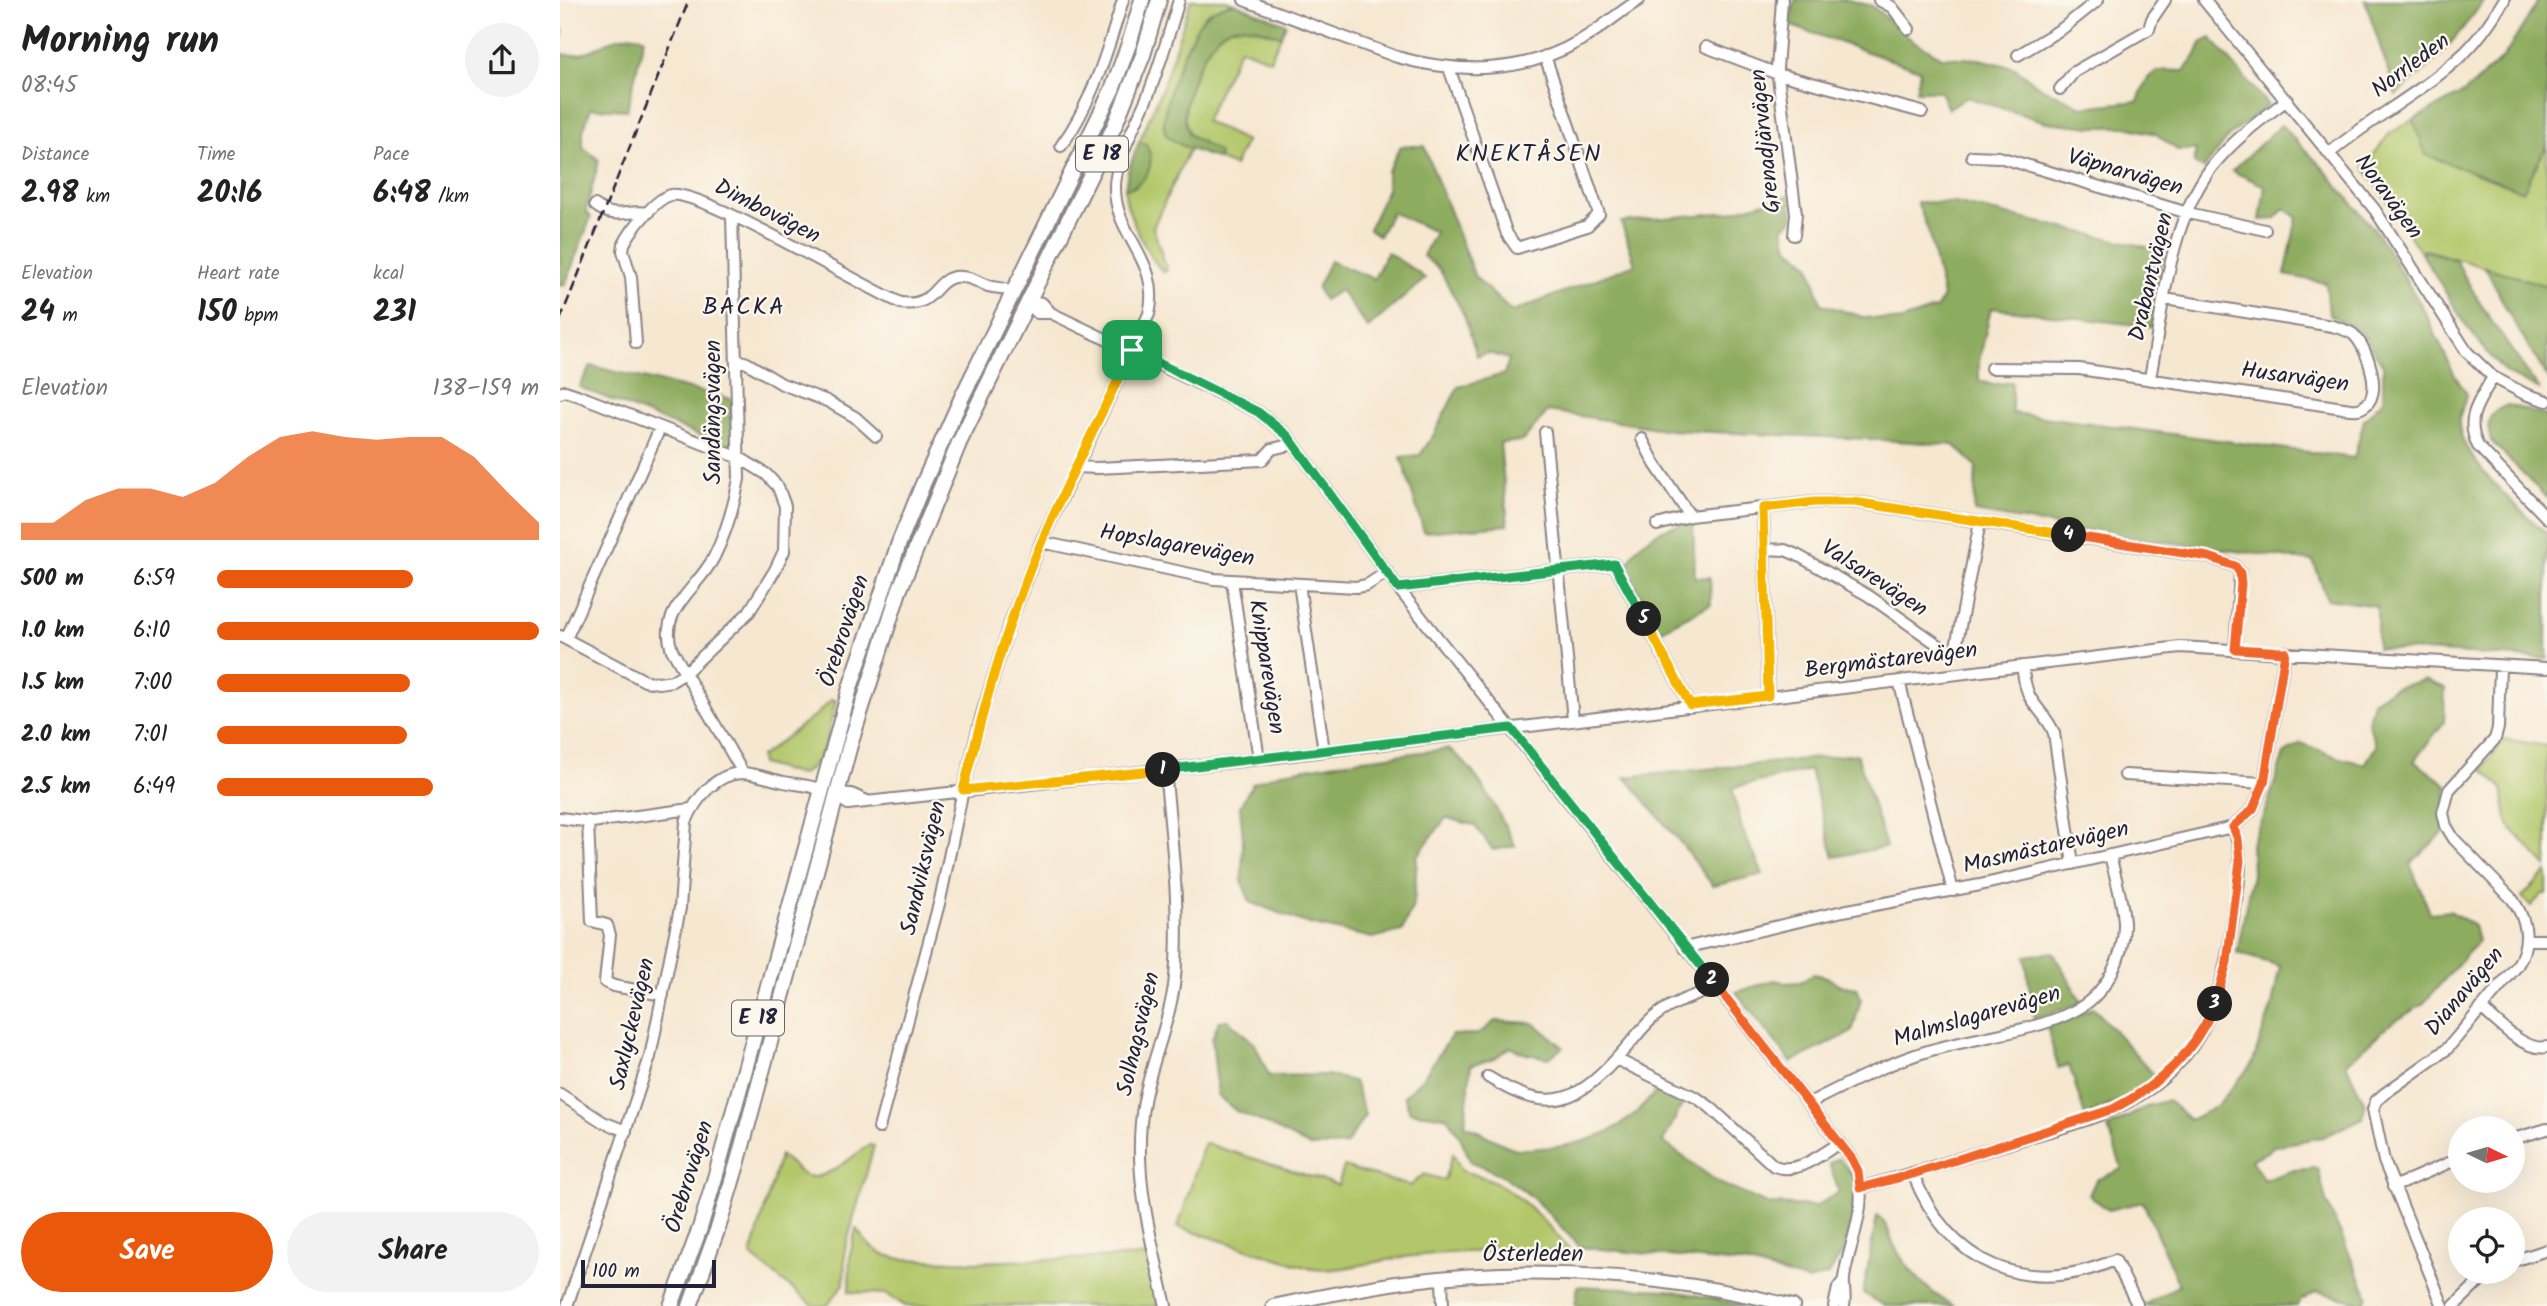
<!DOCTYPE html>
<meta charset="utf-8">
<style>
body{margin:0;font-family:Kalam,sans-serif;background:#f2f2f2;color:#222;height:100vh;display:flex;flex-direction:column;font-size:26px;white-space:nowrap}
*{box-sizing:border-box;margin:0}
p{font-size:23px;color:#767676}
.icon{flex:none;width:38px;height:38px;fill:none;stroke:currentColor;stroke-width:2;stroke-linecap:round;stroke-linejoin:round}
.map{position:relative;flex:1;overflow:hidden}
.drawer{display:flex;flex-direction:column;background:#fff;width:560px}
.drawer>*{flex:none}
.needle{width:46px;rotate:95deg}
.controls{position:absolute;left:1888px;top:1116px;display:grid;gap:14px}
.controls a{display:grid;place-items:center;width:77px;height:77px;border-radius:50%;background:#fff;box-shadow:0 7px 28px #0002;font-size:35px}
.scale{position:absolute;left:21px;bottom:18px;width:135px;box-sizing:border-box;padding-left:7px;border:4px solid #22223b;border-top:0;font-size:19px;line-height:24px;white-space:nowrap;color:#22223b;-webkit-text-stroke:5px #fbf7ec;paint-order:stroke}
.pin{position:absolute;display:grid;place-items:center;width:60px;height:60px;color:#fff;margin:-30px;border-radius:14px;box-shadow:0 4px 10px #0006}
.km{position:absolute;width:35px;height:35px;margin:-18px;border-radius:50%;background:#222;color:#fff;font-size:19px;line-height:35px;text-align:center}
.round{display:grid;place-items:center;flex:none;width:74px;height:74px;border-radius:37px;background:#f2f2f2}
.head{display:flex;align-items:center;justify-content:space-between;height:119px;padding:0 21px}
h1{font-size:38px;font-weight:600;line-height:52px}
.stats{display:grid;grid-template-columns:repeat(3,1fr);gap:10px;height:119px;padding:7px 21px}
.stats div{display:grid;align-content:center}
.stats b{font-size:30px;font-weight:600}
.stats small{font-size:19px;font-weight:400}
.stats p{font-size:19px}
.chart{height:196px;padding:14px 21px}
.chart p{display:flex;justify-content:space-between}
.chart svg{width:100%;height:126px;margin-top:7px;fill:#ea580c;opacity:.7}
.action{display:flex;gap:14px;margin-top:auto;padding:14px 21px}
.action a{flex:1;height:80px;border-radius:42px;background:#ea580c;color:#fff;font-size:28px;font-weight:600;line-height:80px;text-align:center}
.action a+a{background:#f2f2f2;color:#222}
ul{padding:0 21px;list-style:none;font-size:23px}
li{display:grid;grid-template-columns:112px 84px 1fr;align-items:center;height:52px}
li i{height:18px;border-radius:9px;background:#ea580c}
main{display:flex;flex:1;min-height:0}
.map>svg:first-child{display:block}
.green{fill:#b3c76b;stroke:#6a7453;stroke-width:2}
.forest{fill:#8eac5f;stroke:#58674d;stroke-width:2}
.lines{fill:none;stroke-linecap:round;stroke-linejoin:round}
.minor-casing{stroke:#8c8486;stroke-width:14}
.major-casing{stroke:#8c8486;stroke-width:16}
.highway-casing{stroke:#8c8486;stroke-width:18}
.minor{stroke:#fff;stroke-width:10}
.major{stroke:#fff;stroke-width:12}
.highway{stroke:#fff;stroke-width:14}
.rail{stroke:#22223b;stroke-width:2.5;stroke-dasharray:10 5;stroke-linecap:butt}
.split-1-casing{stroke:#fff;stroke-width:14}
.split-2-casing{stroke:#fff;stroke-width:14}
.split-3-casing{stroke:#fff;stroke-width:14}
.split-4-casing{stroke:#fff;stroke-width:14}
.split-5-casing{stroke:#fff;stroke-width:14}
.split-6-casing{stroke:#fff;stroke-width:14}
.split-1{stroke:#f5b400;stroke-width:9}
.split-2{stroke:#22a559;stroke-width:9}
.split-3{stroke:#f0652b;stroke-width:9}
.split-4{stroke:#f0652b;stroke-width:9}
.split-5{stroke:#f5b400;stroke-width:9}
.split-6{stroke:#22a559;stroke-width:9}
.labels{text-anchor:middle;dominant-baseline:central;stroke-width:5;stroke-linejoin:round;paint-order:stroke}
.shield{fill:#fbf7ec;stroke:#636270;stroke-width:2}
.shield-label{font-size:21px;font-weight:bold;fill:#22223b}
.street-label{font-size:23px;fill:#22223b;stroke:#fbf7ec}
.neighbourhood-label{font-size:24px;letter-spacing:2px;fill:#22223b;stroke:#fbf7ec}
</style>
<main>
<section class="drawer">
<div class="head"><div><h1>Morning run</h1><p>08:45</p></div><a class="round"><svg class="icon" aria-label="share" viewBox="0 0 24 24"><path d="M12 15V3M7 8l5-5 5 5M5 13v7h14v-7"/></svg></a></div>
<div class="stats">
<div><p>Distance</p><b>2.98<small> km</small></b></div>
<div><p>Time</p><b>20:16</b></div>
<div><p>Pace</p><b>6:48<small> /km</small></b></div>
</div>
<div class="stats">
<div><p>Elevation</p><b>24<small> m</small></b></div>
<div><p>Heart rate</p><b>150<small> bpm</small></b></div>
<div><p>kcal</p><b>231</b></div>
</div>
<div class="chart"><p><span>Elevation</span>138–159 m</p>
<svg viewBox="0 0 160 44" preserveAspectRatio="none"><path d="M0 44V38L10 38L20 30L30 26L40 26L50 29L60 24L70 15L80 8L90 6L100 8L110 9L120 8L130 8L140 15L150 27L160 38V44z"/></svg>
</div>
<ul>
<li><b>500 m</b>6:59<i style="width:61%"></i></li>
<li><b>1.0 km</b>6:10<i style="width:100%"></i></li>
<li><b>1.5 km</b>7:00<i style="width:60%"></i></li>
<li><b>2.0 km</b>7:01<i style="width:59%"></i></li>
<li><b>2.5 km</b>6:49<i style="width:67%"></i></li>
</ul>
<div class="action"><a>Save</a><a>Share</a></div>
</section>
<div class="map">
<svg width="1987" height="1306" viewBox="0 0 1987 1306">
<rect width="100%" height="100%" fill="#fbf7ec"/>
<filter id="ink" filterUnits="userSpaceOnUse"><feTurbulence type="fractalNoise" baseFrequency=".0143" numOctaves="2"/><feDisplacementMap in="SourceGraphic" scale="14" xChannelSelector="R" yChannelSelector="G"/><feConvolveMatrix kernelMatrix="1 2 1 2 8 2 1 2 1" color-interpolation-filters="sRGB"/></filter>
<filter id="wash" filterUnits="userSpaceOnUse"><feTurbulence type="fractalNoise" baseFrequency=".00686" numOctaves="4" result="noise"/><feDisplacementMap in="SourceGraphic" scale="28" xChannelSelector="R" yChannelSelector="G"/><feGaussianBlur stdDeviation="1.57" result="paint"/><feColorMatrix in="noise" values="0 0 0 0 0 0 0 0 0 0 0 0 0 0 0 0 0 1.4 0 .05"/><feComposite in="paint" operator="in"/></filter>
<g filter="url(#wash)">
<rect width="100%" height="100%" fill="#f6e7d0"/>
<path class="green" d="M631 0H666L674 3 668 4 605 132 611 139 630 148 593 227 607 270 604 272C589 260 564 209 565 189L576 187 586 144 579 142 602 88Z
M685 26 721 36 710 60 680 48 645 121 686 141 674 166 657 159 659 157C652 151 634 140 629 134 614 113 644 43 664 30 670 26 677 26 685 26Z
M1853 120 1867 155 1963 191 1987 145V286L1863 249 1862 254 1804 167 1830 133Z
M424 375 422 388 295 715C301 678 314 643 326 607 354 527 387 451 424 375Z
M272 699 276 701C269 726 267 763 240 775L201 764 200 757 257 714Z
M1944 739 1987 746V867L1948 825 1942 788 1922 769Z
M1987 872V894H1982L1971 906 1962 897Z
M246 883 185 1122 137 1272 138 1261 164 1179Z
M644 1143 778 1185 784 1167 850 1186 864 1174 884 1180 893 1154 902 1171C912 1174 924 1176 933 1181 962 1196 988 1224 1008 1248L1009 1252C956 1250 905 1250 853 1256 822 1259 780 1273 752 1269L618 1227Z
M309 1145 314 1146 285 1249 284 1284 267 1306H254L191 1256 220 1155C229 1161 233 1167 241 1173 260 1188 293 1155 309 1145Z
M296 1229 309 1245 324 1255 342 1259 416 1262 590 1256 600 1306H345L327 1294 289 1292 290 1255Z"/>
<path class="forest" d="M1235 0H1288L1312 6 1353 41 1382 57 1419 59 1456 68 1476 85 1522 107 1578 101C1589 70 1592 69 1624 71L1636 55 1641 43 1651 38 1708 105 1669 136 1644 169 1634 163 1636 150H1617L1596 134 1566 127H1532L1486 122 1406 97 1388 109 1380 91H1356L1360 70 1229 25Z
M1805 0H1924C1899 36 1871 68 1836 95Z
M1979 0H1987V145L1963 191 1866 155 1853 120 1905 92 1944 57Z
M674 3 726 24 721 36C706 31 689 24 673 27 649 31 629 85 625 107 623 117 626 125 629 134L658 152 659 157 657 159C644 153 611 145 605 132 597 113 630 30 645 16 654 8 663 5 674 3Z
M0 27 3 30 0 47 2 54C35 61 53 26 84 38L67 110 31 108 23 131V147L39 160 26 211 31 217 5 285 0 286Z
M1721 125 1764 169 1818 234 1864 310 1895 376 1907 394C1905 402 1900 412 1899 420 1896 456 1962 511 1987 534V659L1817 648V606L1767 599 1753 561 1531 532 1414 512 1416 466 1394 445 1307 439 1110 430 988 411 962 441 940 443 948 525 864 532 841 457 860 455 874 434 898 387 944 374 949 359 928 353 917 356 904 315 880 270 863 256 875 232 832 212 819 236 809 229 827 189V172L841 146H864L915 277 952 312 1075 264 1061 222 1170 212 1229 195 1233 219 1223 228 1228 247 1250 265 1261 304 1303 317 1339 321 1377 308 1383 296 1368 230 1357 202 1395 203 1604 251 1593 327 1431 308 1419 362V380L1432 385 1452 382V413L1794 458 1804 420 1823 400V365L1802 333 1769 314 1766 283 1725 275 1737 217 1724 208 1715 219 1700 220 1705 186 1672 171Z
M579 142 586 144C597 164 587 184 565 189L568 171Z
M1863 249 1896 260C1919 306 1949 347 1980 390L1945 372 1926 351 1907 327 1862 254Z
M827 252 860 274 865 279 808 328 780 290 764 300 757 288 770 261 814 279Z
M1925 267 1987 286V377L1949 314Z
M31 366 172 399 173 449 19 387Z
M1948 405 1987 416V498L1931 441C1925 421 1929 412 1948 405Z
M1133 522 1135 578 1150 577 1151 604 1100 631 1067 570C1073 539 1104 526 1133 522Z
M1865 680 1885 688 1884 722 1854 761 1887 785 1884 832 1850 864 1870 913 1890 911 1914 926 1918 941 1864 1003 1828 1026 1786 1064 1805 1104 1803 1118 1763 1137 1714 1146 1707 1152 1691 1160 1704 1180 1734 1170 1758 1168 1766 1201 1808 1296 1803 1304 1757 1291 1740 1301 1738 1306H1582L1619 1285 1583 1202 1548 1210 1529 1195 1536 1180 1562 1169 1548 1128 1588 1106 1608 1100 1630 1120 1657 1106 1692 1064 1712 1005 1720 966 1677 953 1692 874 1691 843 1705 812 1724 754 1741 743 1780 758 1805 764 1816 746 1808 722 1813 701 1834 688Z
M887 749C915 763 941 817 955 846L933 850 914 825 886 818 857 856 854 903 842 931 812 938 746 923 690 902 682 881 683 839 680 806 693 783 723 772 795 760Z
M1297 754 1326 847 1274 857 1250 770 1172 788 1182 829 1203 874 1153 886 1121 843 1065 777Z
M1493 952 1522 1003 1474 1019 1465 956Z
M1253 974 1267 977 1278 985 1297 988 1301 999 1292 1032 1231 1062 1176 992 1215 980 1227 983 1240 982Z
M1533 1007 1597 1078 1570 1096 1525 1116 1509 1065 1498 1068 1487 1026 1508 1020Z
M668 1020 695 1044 709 1076 767 1075 794 1081 805 1115 786 1145 750 1147 709 1125 676 1111 658 1096 652 1039 659 1021Z
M935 1021 974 1023 1003 1047 989 1058 966 1054 950 1047 935 1058 911 1065 905 1125C921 1131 943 1147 958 1149 965 1150 973 1148 980 1148 1029 1146 1071 1128 1099 1086L1124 1101 1103 1142 1159 1183 1207 1204 1256 1206 1279 1192 1269 1164 1279 1158 1299 1184 1284 1251 1268 1275 1249 1281 1189 1264 1020 1247C985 1210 962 1179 911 1162L901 1139 887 1117 850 1112 844 1096 862 1079 892 1035 919 1034Z
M1317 1216C1328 1224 1328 1231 1333 1243 1345 1268 1370 1295 1395 1306H1325L1303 1293Z
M1018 1286 1108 1290 1193 1306H1015Z"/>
</g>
<g filter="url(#ink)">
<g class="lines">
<defs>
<path id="minor" d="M684 0 837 57C898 74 965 74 1021 40 1042 28 1059 12 1079 0
M1222 0 1217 69 1236 214 1234 235
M1319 0 1332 7 1349 29
M1644 0 1815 210 1907 352 1933 377 1965 394 1987 401
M1146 47 1218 74 1362 112
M1458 55 1503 28 1538 0
M889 68 947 234 957 248 1027 226 1039 214 985 56
M1500 89 1514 72 1589 29 1592 19 1605 0
M501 146C532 104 548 49 563 0
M1770 153C1811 118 1861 93 1901 56 1919 40 1932 20 1944 0
M1412 156 1439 157 1628 213 1705 230
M35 205C55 221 66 209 88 213
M172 216 179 479C174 505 166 533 154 557 138 589 97 610 112 650L183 773
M468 301 482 303 491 313 698 412 728 436 838 588 1157 987 1292 1159C1313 1201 1290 1237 1284 1278 1283 1287 1286 1297 1284 1306
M468 301 477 313H491
M76 343 71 277 63 251 64 244C71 230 96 198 111 195 141 189 301 286 341 303 379 308 373 274 402 277 411 277 420 283 428 286 439 289 444 286 453 295
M176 359 187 363 222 384 267 401 295 417 316 436
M1431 368 1519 369 1790 409C1794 409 1798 410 1801 408 1826 398 1807 346 1793 334 1787 330 1779 328 1772 326L1605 299
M1933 377C1919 402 1904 418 1918 446L1987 518
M1590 378C1603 309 1608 226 1651 168 1672 141 1700 120 1727 100
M0 393 5 391 17 395 180 458 206 474 218 487 225 506 224 551 215 570 189 612 125 673 112 681 99 683 85 681 0 636
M985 432 1013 720
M1082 439 1095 464 1130 516
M516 467 537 468 702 460 712 449 733 444
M1203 508 1208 696
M1097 525 1130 516 1255 502H1294L1649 557 1675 566 1680 573 1675 649
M481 542 654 579 796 587 807 585 827 572
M1204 549 1225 550 1237 555 1309 596 1387 651 1394 650 1397 642 1420 522
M672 581 699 759
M739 584 764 751
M838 588 1054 564 1130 705
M6 639 100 428
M1462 666C1464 678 1465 689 1471 699 1479 711 1489 720 1494 733L1513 864
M1339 681 1393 891
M605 769C611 836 621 910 615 977 611 1019 592 1059 584 1101 571 1170 591 1239 606 1306
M1565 775 1704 783
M277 793 282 800 288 804 699 759 1620 647 1987 668
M277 793 291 794 307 801
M0 818 32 822 131 809
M28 821 32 921 47 925 50 935 45 982 54 986 103 995
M1968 940H1987
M1124 948 1283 911 1420 885 1673 827 1693 809 1704 783 1725 652
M1921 1008C1938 1022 1964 1052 1987 1047
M1056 1059 1137 1098 1150 1107 1214 1166C1238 1175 1259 1155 1280 1143
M928 1077C991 1117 1019 1102 1065 1049 1076 1037 1085 1023 1098 1014 1115 1001 1138 995 1157 987
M0 1094 43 1122 66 1131
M1249 1103C1289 1083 1327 1063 1371 1050 1415 1037 1474 1032 1514 1011 1545 996 1565 957 1564 923 1563 900 1555 877 1550 855
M319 1128 380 900 403 790 422 714 451 620 481 542 589 314C602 261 555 237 555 188 554 163 579 118 589 93 601 62 610 31 619 0
M1953 1139 1987 1129
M1353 1174C1389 1265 1466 1298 1555 1260L1577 1304
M1833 1187 1900 1158
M1300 1188C1355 1173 1409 1156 1463 1139 1493 1130 1525 1122 1554 1109 1633 1073 1660 1013 1671 932 1676 898 1687 860 1673 827
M1953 1261 1987 1250
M882 1279 883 1306
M7 1306 90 1057 120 908 126 822C135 800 155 774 181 773 194 773 210 779 224 782 237 785 248 784 261 790
M1274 1306 1278 1288 1284 1280
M1883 1306 1824 1161 1813 1109 1816 1101 1824 1094 1887 1049 1957 966C1971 943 1968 922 1953 900L1894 839 1886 826 1883 813 1889 790 1935 739 1938 728 1940 666
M1894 1306 1929 1272"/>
<path id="major" d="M713 1306C757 1297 800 1288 844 1282 974 1265 1107 1275 1233 1306"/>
<path id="highway" d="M111 1306 140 1228 157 1171 290 688 339 543 363 484 402 397 552 90 570 41 582 0
M130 1306 159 1225 178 1161 290 745 339 591 399 443 554 127 583 55 599 0"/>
</defs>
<use href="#minor" class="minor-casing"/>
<use href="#major" class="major-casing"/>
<use href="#highway" class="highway-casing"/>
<use href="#minor" class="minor"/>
<use href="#major" class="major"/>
<use href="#highway" class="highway"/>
<path class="rail" d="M0 320 129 0"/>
</g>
</g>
<g class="lines" filter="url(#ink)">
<defs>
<path id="split-1" d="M572 350C538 422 501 493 471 567 442 639 422 715 403 790L603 770"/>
<path id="split-2" d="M603 770 951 728 1152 980"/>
<path id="split-3" d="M1152 980 1292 1159 1298 1171 1300 1188 1353 1174 1553 1109C1600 1085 1634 1053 1655 1004"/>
<path id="split-4" d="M1509 535 1649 557 1675 566 1680 573 1681 584 1675 649 1725 652 1704 783 1693 809 1673 827 1678 839 1680 861 1667 962 1655 1004"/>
<path id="split-5" d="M1084 619 1130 705 1208 696 1203 508 1255 502H1294L1509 535"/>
<path id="split-6" d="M572 350 698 412 728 436 838 588 1054 564 1084 619"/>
</defs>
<use href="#split-1" class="split-1-casing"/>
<use href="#split-2" class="split-2-casing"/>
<use href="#split-3" class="split-3-casing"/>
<use href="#split-4" class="split-4-casing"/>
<use href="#split-5" class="split-5-casing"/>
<use href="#split-6" class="split-6-casing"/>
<use href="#split-1" class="split-1"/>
<use href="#split-2" class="split-2"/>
<use href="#split-3" class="split-3"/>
<use href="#split-4" class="split-4"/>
<use href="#split-5" class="split-5"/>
<use href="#split-6" class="split-6"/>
</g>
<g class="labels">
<g class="shield">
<rect x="516" y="136.5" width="52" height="35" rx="5"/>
<rect x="172" y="1000.5" width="52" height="35" rx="5"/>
</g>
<g class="shield-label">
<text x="542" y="154">E 18</text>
<text x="198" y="1018">E 18</text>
</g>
<g class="street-label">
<text transform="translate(1851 66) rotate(-37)">Norrleden</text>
<text transform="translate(1206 141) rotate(-96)">Grenadjärvägen</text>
<text transform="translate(1565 173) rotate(16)">Väpnarvägen</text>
<text transform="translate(1828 197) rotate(54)">Noravägen</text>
<text transform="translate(207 212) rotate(27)">Dimbovägen</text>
<text transform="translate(1592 277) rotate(-77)">Drabantvägen</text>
<text transform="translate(1735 378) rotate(8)">Husarvägen</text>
<text transform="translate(154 412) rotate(-90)">Sandängsvägen</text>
<text transform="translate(617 546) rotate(10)">Hopslagarevägen</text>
<text transform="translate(1314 579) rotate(33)">Valsarevägen</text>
<text transform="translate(285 631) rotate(-72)">Örebrovägen</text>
<text transform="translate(1331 661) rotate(-7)">Bergmästarevägen</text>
<text transform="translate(706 667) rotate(81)">Knipparevägen</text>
<text transform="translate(1486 848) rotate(-13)">Masmästarevägen</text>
<text transform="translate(364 868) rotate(-77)">Sandviksvägen</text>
<text transform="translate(1905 992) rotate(-50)">Dianavägen</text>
<text transform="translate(1417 1017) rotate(-16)">Malmslagarevägen</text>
<text transform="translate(73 1024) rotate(-77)">Saxlyckevägen</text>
<text transform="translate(579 1034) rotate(-77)">Solhagsvägen</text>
<text transform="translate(130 1177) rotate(-73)">Örebrovägen</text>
<text x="973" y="1255">Österleden</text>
</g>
<g class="neighbourhood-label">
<text x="969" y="154">KNEKTÅSEN</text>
<text x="184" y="307">BACKA</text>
</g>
</g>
</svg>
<div class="controls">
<a><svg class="needle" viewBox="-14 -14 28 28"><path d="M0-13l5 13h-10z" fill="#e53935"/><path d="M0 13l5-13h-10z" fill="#767676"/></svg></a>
<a><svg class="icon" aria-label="locate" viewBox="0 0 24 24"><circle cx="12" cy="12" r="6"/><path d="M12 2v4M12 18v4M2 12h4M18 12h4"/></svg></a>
</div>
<div class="scale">100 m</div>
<div class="pin" style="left:572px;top:350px;background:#1e9e55"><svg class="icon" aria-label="arrive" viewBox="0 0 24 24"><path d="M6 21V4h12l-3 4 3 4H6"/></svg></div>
<b class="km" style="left:603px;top:770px">1</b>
<b class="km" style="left:1152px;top:980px">2</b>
<b class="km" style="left:1655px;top:1004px">3</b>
<b class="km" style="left:1509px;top:535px">4</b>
<b class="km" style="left:1084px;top:619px">5</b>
</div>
</main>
